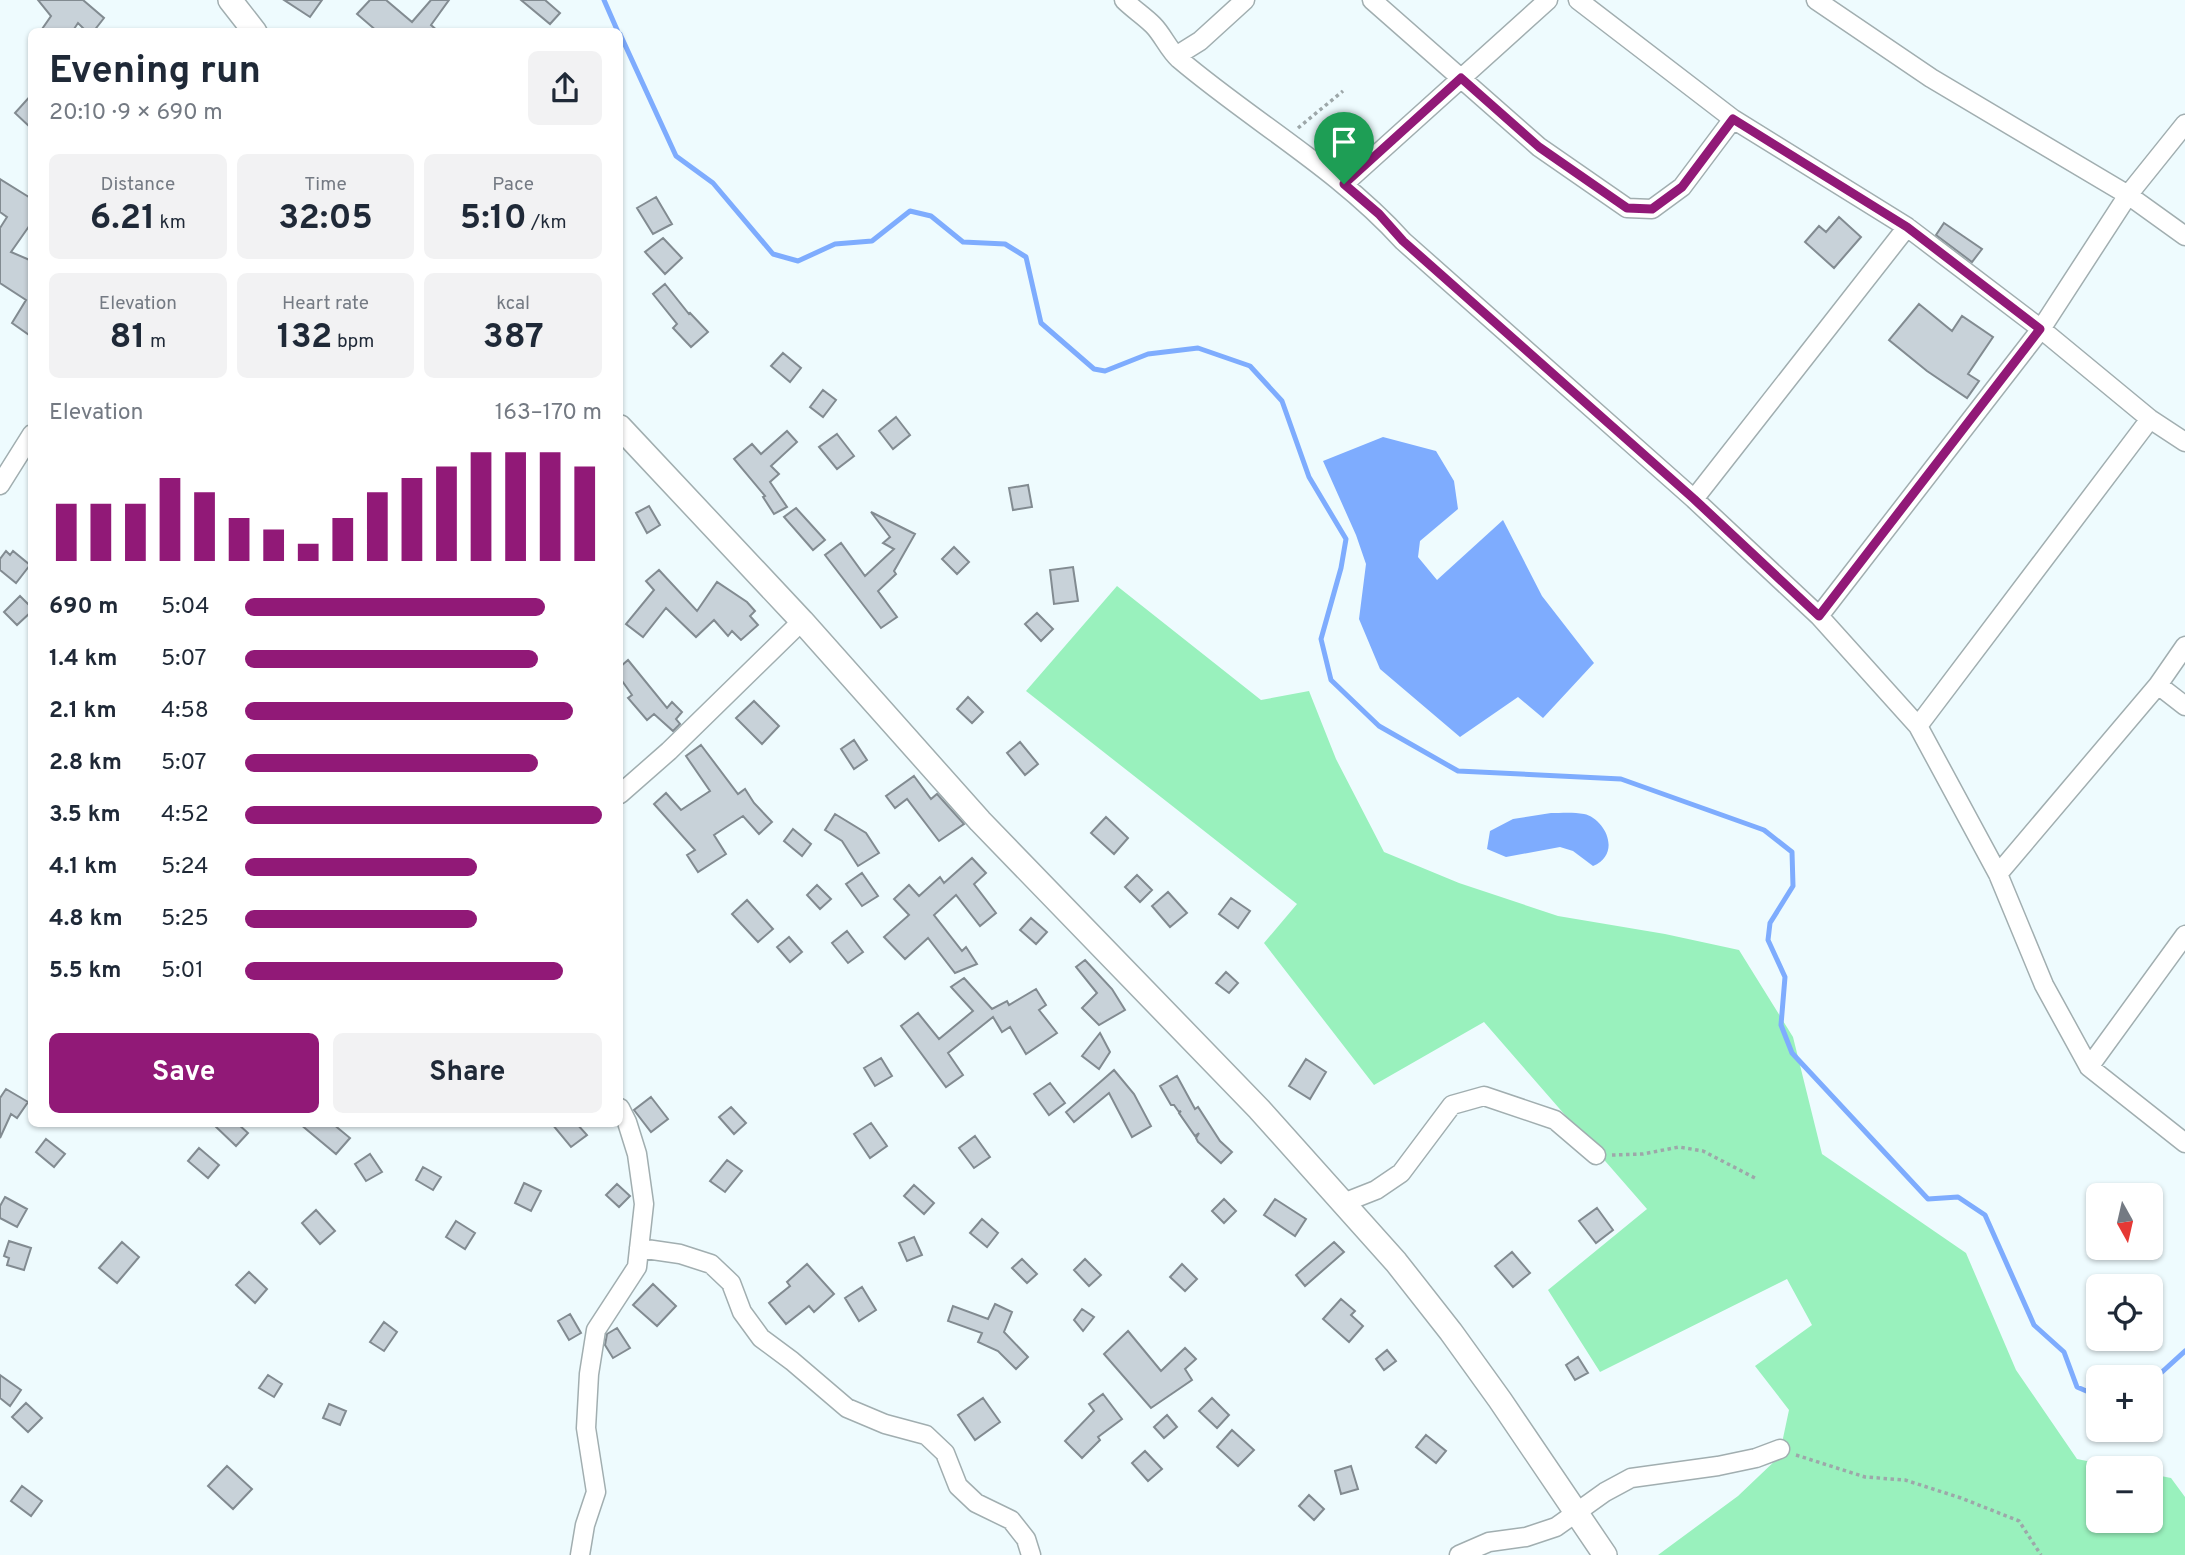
<!DOCTYPE html>
<meta charset="utf-8">
<style>
body{margin:0;font-family:Overpass,sans-serif;background:#f2f2f3;color:#1f2937;height:100vh;display:flex;flex-direction:column;font-size:26px;white-space:nowrap}
*{box-sizing:border-box;margin:0}
p{font-size:23px;color:#747a83}
.icon{flex:none;width:38px;height:38px;fill:none;stroke:currentColor;stroke-width:2;stroke-linecap:round;stroke-linejoin:round}
.map{position:relative;flex:1;overflow:hidden}
.side{position:absolute;left:28px;top:28px;width:595px;height:1099px;display:flex;flex-direction:column;background:#fff;border-radius:10px;box-shadow:0 2px 5px #0004}
.side>*{flex:none}
.needle{width:46px;rotate:172deg}
.buttons{position:absolute;left:2086px;top:1183px;display:grid;gap:14px}
.buttons a{display:grid;place-items:center;width:77px;height:77px;border-radius:10px;background:#fff;box-shadow:0 2px 5px #0004;font-size:35px}
.pin{position:absolute;display:grid;place-items:center;width:60px;height:60px;color:#fff;margin:-72px -30px;border-radius:50% 50% 50% 0;rotate:-45deg;box-shadow:0 0 7px #0007}
.pin .icon{rotate:45deg}
.round{display:grid;place-items:center;flex:none;width:74px;height:74px;border-radius:10px;background:#f2f2f3}
.head{display:flex;align-items:center;justify-content:space-between;height:119px;padding:0 21px}
h1{font-size:38px;font-weight:700;line-height:52px}
.metrics{display:grid;grid-template-columns:repeat(3,1fr);gap:10px;height:119px;padding:7px 21px}
.metrics div{display:grid;align-content:center;border-radius:10px;background:#f2f2f3;text-align:center}
.metrics b{font-size:35px;font-weight:700}
.metrics small{font-size:19px;font-weight:400}
.metrics p{font-size:19px}
.chart{height:196px;padding:14px 21px}
.chart p{display:flex;justify-content:space-between}
.chart svg{width:100%;height:126px;margin-top:7px;stroke:#911977;stroke-width:6}
.cta{display:flex;gap:14px;margin-top:auto;padding:14px 21px}
.cta a{flex:1;height:80px;border-radius:10px;background:#911977;color:#fff;font-size:28px;font-weight:700;line-height:80px;text-align:center}
.cta a+a{background:#f2f2f3;color:#1f2937}
ul{padding:0 21px;list-style:none;font-size:23px}
li{display:grid;grid-template-columns:112px 84px 1fr;align-items:center;height:52px}
li i{height:18px;border-radius:9px;background:#911977}
.map>svg:first-child{display:block}
.green{fill:#99f1bd}
.water{fill:#7eacfe}
.lines{fill:none;stroke-linecap:round;stroke-linejoin:round}
.stream{stroke:#7eacfe;stroke-width:5}
.building{fill:#c8d2d9;stroke:#828b91;stroke-width:2}
.minor-casing{stroke:#a1aeb0;stroke-width:21}
.major-casing{stroke:#a1aeb0;stroke-width:26}
.path{stroke:#9da7a9;stroke-width:3.5;stroke-dasharray:3.5 3.5;stroke-linecap:butt}
.minor{stroke:#fff;stroke-width:18}
.major{stroke:#fff;stroke-width:23}
.route-casing{stroke:#fff;stroke-width:14}
.route{stroke:#911977;stroke-width:9}
</style>
<div class="map">
<svg width="2185" height="1555" viewBox="0 0 2185 1555">
<rect width="100%" height="100%" fill="#eefbfe"/>
<path class="green" d="M1117 586 1261 700 1309 691 1336 759 1384 852 1459 883 1558 916 1665 934 1739 950 1793 1037 1822 1154 1966 1253 2016 1370 2077 1459 2122 1468H2098V1521H2151V1474L2171 1478 2185 1497V1555H1658L1738 1496 1779 1457 1789 1410 1755 1366 1812 1325 1787 1279 1600 1372 1548 1290 1647 1209 1484 1022 1374 1085 1264 943 1297 904 1026 691Z"/>
<path class="water" d="M1383 437 1436 451 1454 481 1458 509 1420 541 1418 557 1437 580 1503 520 1542 596 1594 663 1543 718 1518 697 1460 737 1380 669 1359 619 1366 564 1356 535 1323 461Z
M1551 813C1561 813 1574 812 1584 814 1604 818 1623 853 1593 866L1573 851 1560 847 1506 857 1487 849 1490 831 1513 819Z"/>
<g class="lines">
<path class="stream" d="M604 0 618 32
M620 34 676 156 713 183 773 254 798 261 835 244 872 241 910 211 931 216 963 242 1005 244 1026 257 1041 323 1094 369 1105 371 1148 354 1198 348 1250 366 1282 401 1309 477 1346 539 1341 568 1321 639 1331 680 1379 726 1458 771 1621 779 1764 830 1792 852 1793 886 1770 923 1768 940 1785 977 1781 1025 1792 1053 1928 1199 1958 1197 1985 1215 2034 1325 2064 1352 2077 1387 2098 1396
M2151 1382 2185 1351"/>
</g>
<path class="building" d="M38 0H83L104 18 93 32H87L78 23 72 32H40L51 16Z
M284 0H322L310 17Z
M370 0H386L412 22 431 0H449L431 25 439 32H378L357 14Z
M521 0H545L560 13 550 24Z
M32 94V129L15 113Z
M0 179 32 199V222L11 252 32 261V337L12 323 26 300 0 283V228L7 217 0 212Z
M656 197 672 224 653 234 637 208Z
M1839 217 1861 237 1834 268 1805 242 1819 226 1826 232Z
M1944 223 1982 249 1972 262 1936 235Z
M663 238 682 258 665 274 645 252Z
M665 284 689 314 690 313 708 332 691 347 673 328 677 324 653 294Z
M1919 304 1952 331 1962 316 1993 337 1968 374 1979 381 1967 398 1927 371 1889 340Z
M783 353 801 368 790 382 771 366Z
M823 390 836 400 823 417 810 407Z
M896 417 910 435 893 449 879 431Z
M787 431 797 442 771 466 779 474 770 482 787 507 774 514 763 497 765 496 734 459 752 444 761 454Z
M837 434 854 456 837 469 819 447Z
M1028 485 1032 507 1013 510 1009 488Z
M649 506 660 525 647 533 636 513Z
M796 508 825 540 813 550 784 517Z
M871 512 915 534 894 571 896 574 878 591 897 617 881 628 825 555 841 543 865 576 894 549 883 543 890 537Z
M954 547 969 562 957 574 942 559Z
M6 551 10 555 13 551 30 565 16 583 0 570V559Z
M1073 567 1078 601 1054 604 1050 570Z
M659 570 697 611 717 582 747 602 755 611 750 616 758 625 741 640 732 631 728 636 714 620 696 637 666 608 643 637 626 624 654 590 646 581Z
M20 596 32 608V611L17 625 4 612Z
M1037 613 1053 629 1041 641 1025 624Z
M628 660 667 708 672 702 682 712 676 719 680 724 673 731 654 714 647 720 628 698 632 695 620 678V667Z
M968 697 983 712 972 723 957 709Z
M754 701 779 726 762 744 736 718Z
M854 740 867 760 854 769 841 749Z
M1020 742 1038 764 1025 775 1007 753Z
M701 745 738 794 745 789 754 803 772 822 759 834 743 816 714 835 726 854 698 872 687 855 695 850 654 804 666 793 681 810 710 791 686 756Z
M914 776 931 799 937 794 964 824 939 841 907 799 895 808 886 796Z
M835 814 866 833 879 853 858 866 842 841 825 830Z
M1106 817 1128 838 1114 854 1091 833Z
M793 829 811 844 802 856 784 841Z
M972 858 986 873 974 884 996 913 980 926 956 895 934 915 962 951 966 947 977 964 955 973 928 938 905 959 884 937 909 915 894 899 909 885 919 896 940 877 944 883Z
M862 873 878 896 862 906 846 884Z
M1137 875 1152 890 1140 902 1125 887Z
M817 885 831 899 820 909 807 895Z
M1168 892 1187 913 1170 927 1152 906Z
M1231 898 1250 911 1238 928 1219 914Z
M747 900 773 929 758 942 732 914Z
M1031 918 1047 932 1036 944 1020 930Z
M847 931 863 952 848 963 832 943Z
M789 937 802 952 790 962 777 947Z
M1085 960 1112 989 1125 1010 1099 1025 1082 1008 1097 993 1076 967Z
M1226 972 1238 983 1229 993 1216 983Z
M964 978 992 1009 1007 1001 1009 1005 1036 989 1046 1005 1039 1010 1057 1033 1026 1054 1010 1027 1002 1032 993 1017 948 1053 963 1075 946 1087 901 1026 918 1013 939 1039 973 1011 951 987Z
M1100 1033 1110 1052 1099 1069 1082 1056Z
M881 1058 892 1076 875 1086 864 1068Z
M1306 1059 1326 1072 1310 1099 1289 1086Z
M1114 1070 1134 1094 1151 1126 1132 1137 1109 1093 1074 1122 1066 1112Z
M1177 1076 1195 1109 1198 1107 1220 1141 1232 1152 1221 1163 1198 1142 1196 1138 1199 1133 1195 1136 1179 1113 1181 1111 1179 1112 1174 1105H1171L1160 1086Z
M1050 1083 1065 1103 1049 1115 1034 1094Z
M6 1089 28 1102 17 1118 11 1114 0 1138V1098Z
M651 1097 668 1119 651 1132 634 1110Z
M731 1107 746 1123 734 1134 719 1117Z
M871 1123 887 1146 870 1158 854 1134Z
M213 1124H238L248 1133 236 1146Z
M300 1124H333L350 1138 336 1154Z
M552 1124H577L587 1135 571 1147Z
M975 1136 990 1157 974 1168 959 1148Z
M46 1139 65 1154 54 1167 36 1152Z
M199 1148 219 1165 208 1178 188 1161Z
M370 1154 382 1172 366 1181 355 1164Z
M727 1160 742 1171 725 1192 710 1181Z
M423 1167 441 1177 433 1190 416 1180Z
M524 1183 541 1191 531 1211 515 1203Z
M617 1184 630 1196 619 1207 606 1195Z
M914 1185 934 1203 924 1214 904 1196Z
M5 1197 27 1209 17 1227 0 1218V1206Z
M1224 1199 1236 1211 1224 1223 1212 1211Z
M1275 1199 1306 1219 1295 1236 1264 1215Z
M1597 1208 1613 1230 1596 1243 1579 1221Z
M316 1210 335 1231 320 1244 302 1223Z
M982 1219 998 1233 987 1247 970 1233Z
M456 1221 475 1233 465 1249 446 1237Z
M914 1237 922 1255 907 1261 899 1243Z
M9 1241 31 1248 24 1270 7 1265 9 1258 4 1256Z
M122 1242 139 1257 117 1283 99 1268Z
M1334 1242 1344 1252 1305 1286 1296 1275Z
M1512 1252 1530 1273 1513 1287 1495 1266Z
M1022 1259 1037 1274 1027 1283 1012 1268Z
M1085 1259 1101 1275 1089 1286 1074 1270Z
M807 1264 834 1294 814 1312 809 1306 786 1324 769 1303 790 1286 787 1282Z
M1182 1264 1197 1279 1185 1291 1170 1277Z
M249 1272 267 1289 255 1303 236 1285Z
M653 1284 676 1306 657 1326 633 1305Z
M862 1287 876 1310 859 1321 845 1298Z
M1341 1299 1355 1311 1351 1315 1363 1326 1349 1342 1323 1319Z
M995 1304 1012 1312 1004 1332 1028 1357 1016 1369 998 1351 978 1342 982 1333 948 1321 953 1306 988 1319Z
M1082 1309 1094 1317 1083 1331 1074 1320Z
M570 1314 581 1333 569 1340 558 1321Z
M384 1322 397 1332 384 1351 370 1342Z
M617 1328 630 1348 613 1358 605 1345 607 1334Z
M1128 1331 1161 1371 1185 1348 1196 1359 1185 1369 1192 1380 1151 1408 1104 1354Z
M1387 1350 1396 1361 1384 1370 1376 1359Z
M1578 1357 1588 1373 1575 1380 1566 1365Z
M0 1375 21 1390 10 1406 0 1398Z
M268 1375 282 1384 274 1397 259 1388Z
M1103 1394 1122 1419 1098 1437 1100 1440 1082 1458 1065 1441 1094 1411 1089 1404Z
M983 1398 1000 1422 975 1440 958 1415Z
M1212 1398 1229 1415 1217 1428 1199 1411Z
M26 1403 42 1418 28 1432 12 1417Z
M329 1404 346 1411 340 1425 323 1418Z
M1167 1415 1177 1427 1164 1438 1154 1427Z
M1232 1430 1254 1450 1238 1466 1217 1447Z
M1426 1435 1446 1451 1436 1463 1416 1447Z
M1145 1451 1162 1469 1148 1481 1132 1463Z
M227 1466 252 1489 233 1509 208 1486Z
M1351 1466 1358 1489 1341 1494 1335 1471Z
M22 1486 42 1501 31 1516 11 1501Z
M1309 1495 1324 1509 1314 1520 1299 1506Z"/>
<g class="lines">
<defs>
<path id="minor" d="M1124 0C1133 9 1144 16 1153 25 1163 35 1168 49 1179 59 1252 121 1338 169 1403 241L1694 499 1819 616 1918 726 1998 874 2044 985 2089 1067 2185 1143
M1372 0 1539 147 1627 208 1652 209 1682 187 1733 119
M1578 0 1733 119 1907 227 2041 329 2150 419 2185 442
M1816 0 1931 78 2128 195 2185 236
M1176 56 1200 41 1245 0
M1344 184 1548 0
M0 485 32 434
M1694 499 1907 227
M1819 616 2041 329 2128 195 2185 124
M2158 685 2185 706
M1918 726 2150 419
M620 794 669 751 802 621
M1998 874 2158 685 2185 646
M2089 1067 2185 935
M1343 1203 1376 1190 1401 1173 1452 1105 1484 1096 1555 1120 1596 1155
M639 1248 680 1254 711 1264 731 1283 742 1312 761 1338 792 1361 847 1408 885 1424 926 1435 945 1453 958 1486 976 1503 1011 1520 1026 1539 1031 1555
M580 1555 585 1525 596 1492 586 1428 589 1374 596 1330 637 1267 644 1204 637 1154 627 1122 620 1108
M1459 1555 1489 1542 1526 1537 1556 1527 1605 1492 1631 1478 1718 1466 1756 1458 1780 1449"/>
<path id="major" d="M230 0 255 32
M620 427 802 621 980 821 1259 1109 1396 1262 1451 1332 1500 1400 1605 1555"/>
</defs>
<use href="#minor" class="minor-casing"/>
<use href="#major" class="major-casing"/>
<path class="path" d="M1298 128 1343 91
M1612 1155 1643 1154 1679 1147 1703 1151 1755 1178
M1796 1455 1865 1477 1905 1480 1961 1498 2019 1521 2041 1555"/>
<use href="#minor" class="minor"/>
<use href="#major" class="major"/>
</g>
<g class="lines">
<defs>
<path id="route" d="M1461 78 1539 147 1627 208 1652 209 1682 187 1733 119 1907 227 2040 329 1819 616 1694 499 1403 241 1379 214 1344 184Z"/>
</defs>
<use href="#route" class="route-casing"/>
<use href="#route" class="route"/>
</g>
</svg>
<div class="buttons">
<a><svg class="needle" viewBox="-14 -14 28 28"><path d="M0-13l5 13h-10z" fill="#e53935"/><path d="M0 13l5-13h-10z" fill="#747a83"/></svg></a>
<a><svg class="icon" aria-label="locate" viewBox="0 0 24 24"><circle cx="12" cy="12" r="6"/><path d="M12 2v4M12 18v4M2 12h4M18 12h4"/></svg></a>
<a>+</a>
<a>−</a>
</div>
<div class="pin" style="left:1344px;top:184px;background:#1e9e55"><svg class="icon" aria-label="arrive" viewBox="0 0 24 24"><path d="M6 21V4h12l-3 4 3 4H6"/></svg></div>
<section class="side">
<div class="head"><div><h1>Evening run</h1><p>20:10 · 9 × 690 m</p></div><a class="round"><svg class="icon" aria-label="share" viewBox="0 0 24 24"><path d="M12 15V3M7 8l5-5 5 5M5 13v7h14v-7"/></svg></a></div>
<div class="metrics">
<div><p>Distance</p><b>6.21<small> km</small></b></div>
<div><p>Time</p><b>32:05</b></div>
<div><p>Pace</p><b>5:10<small> /km</small></b></div>
</div>
<div class="metrics">
<div><p>Elevation</p><b>81<small> m</small></b></div>
<div><p>Heart rate</p><b>132<small> bpm</small></b></div>
<div><p>kcal</p><b>387</b></div>
</div>
<div class="chart"><p><span>Elevation</span>163–170 m</p>
<svg viewBox="0 0 160 44" preserveAspectRatio="none"><path d="M5 44V24M15 44V24M25 44V24M35 44V15M45 44V20M55 44V29M65 44V33M75 44V38M85 44V29M95 44V20M105 44V15M115 44V11M125 44V6M135 44V6M145 44V6M155 44V11"/></svg>
</div>
<ul>
<li><b>690 m</b>5:04<i style="width:84%"></i></li>
<li><b>1.4 km</b>5:07<i style="width:82%"></i></li>
<li><b>2.1 km</b>4:58<i style="width:92%"></i></li>
<li><b>2.8 km</b>5:07<i style="width:82%"></i></li>
<li><b>3.5 km</b>4:52<i style="width:100%"></i></li>
<li><b>4.1 km</b>5:24<i style="width:65%"></i></li>
<li><b>4.8 km</b>5:25<i style="width:65%"></i></li>
<li><b>5.5 km</b>5:01<i style="width:89%"></i></li>
</ul>
<div class="cta"><a>Save</a><a>Share</a></div>
</section>
</div>
